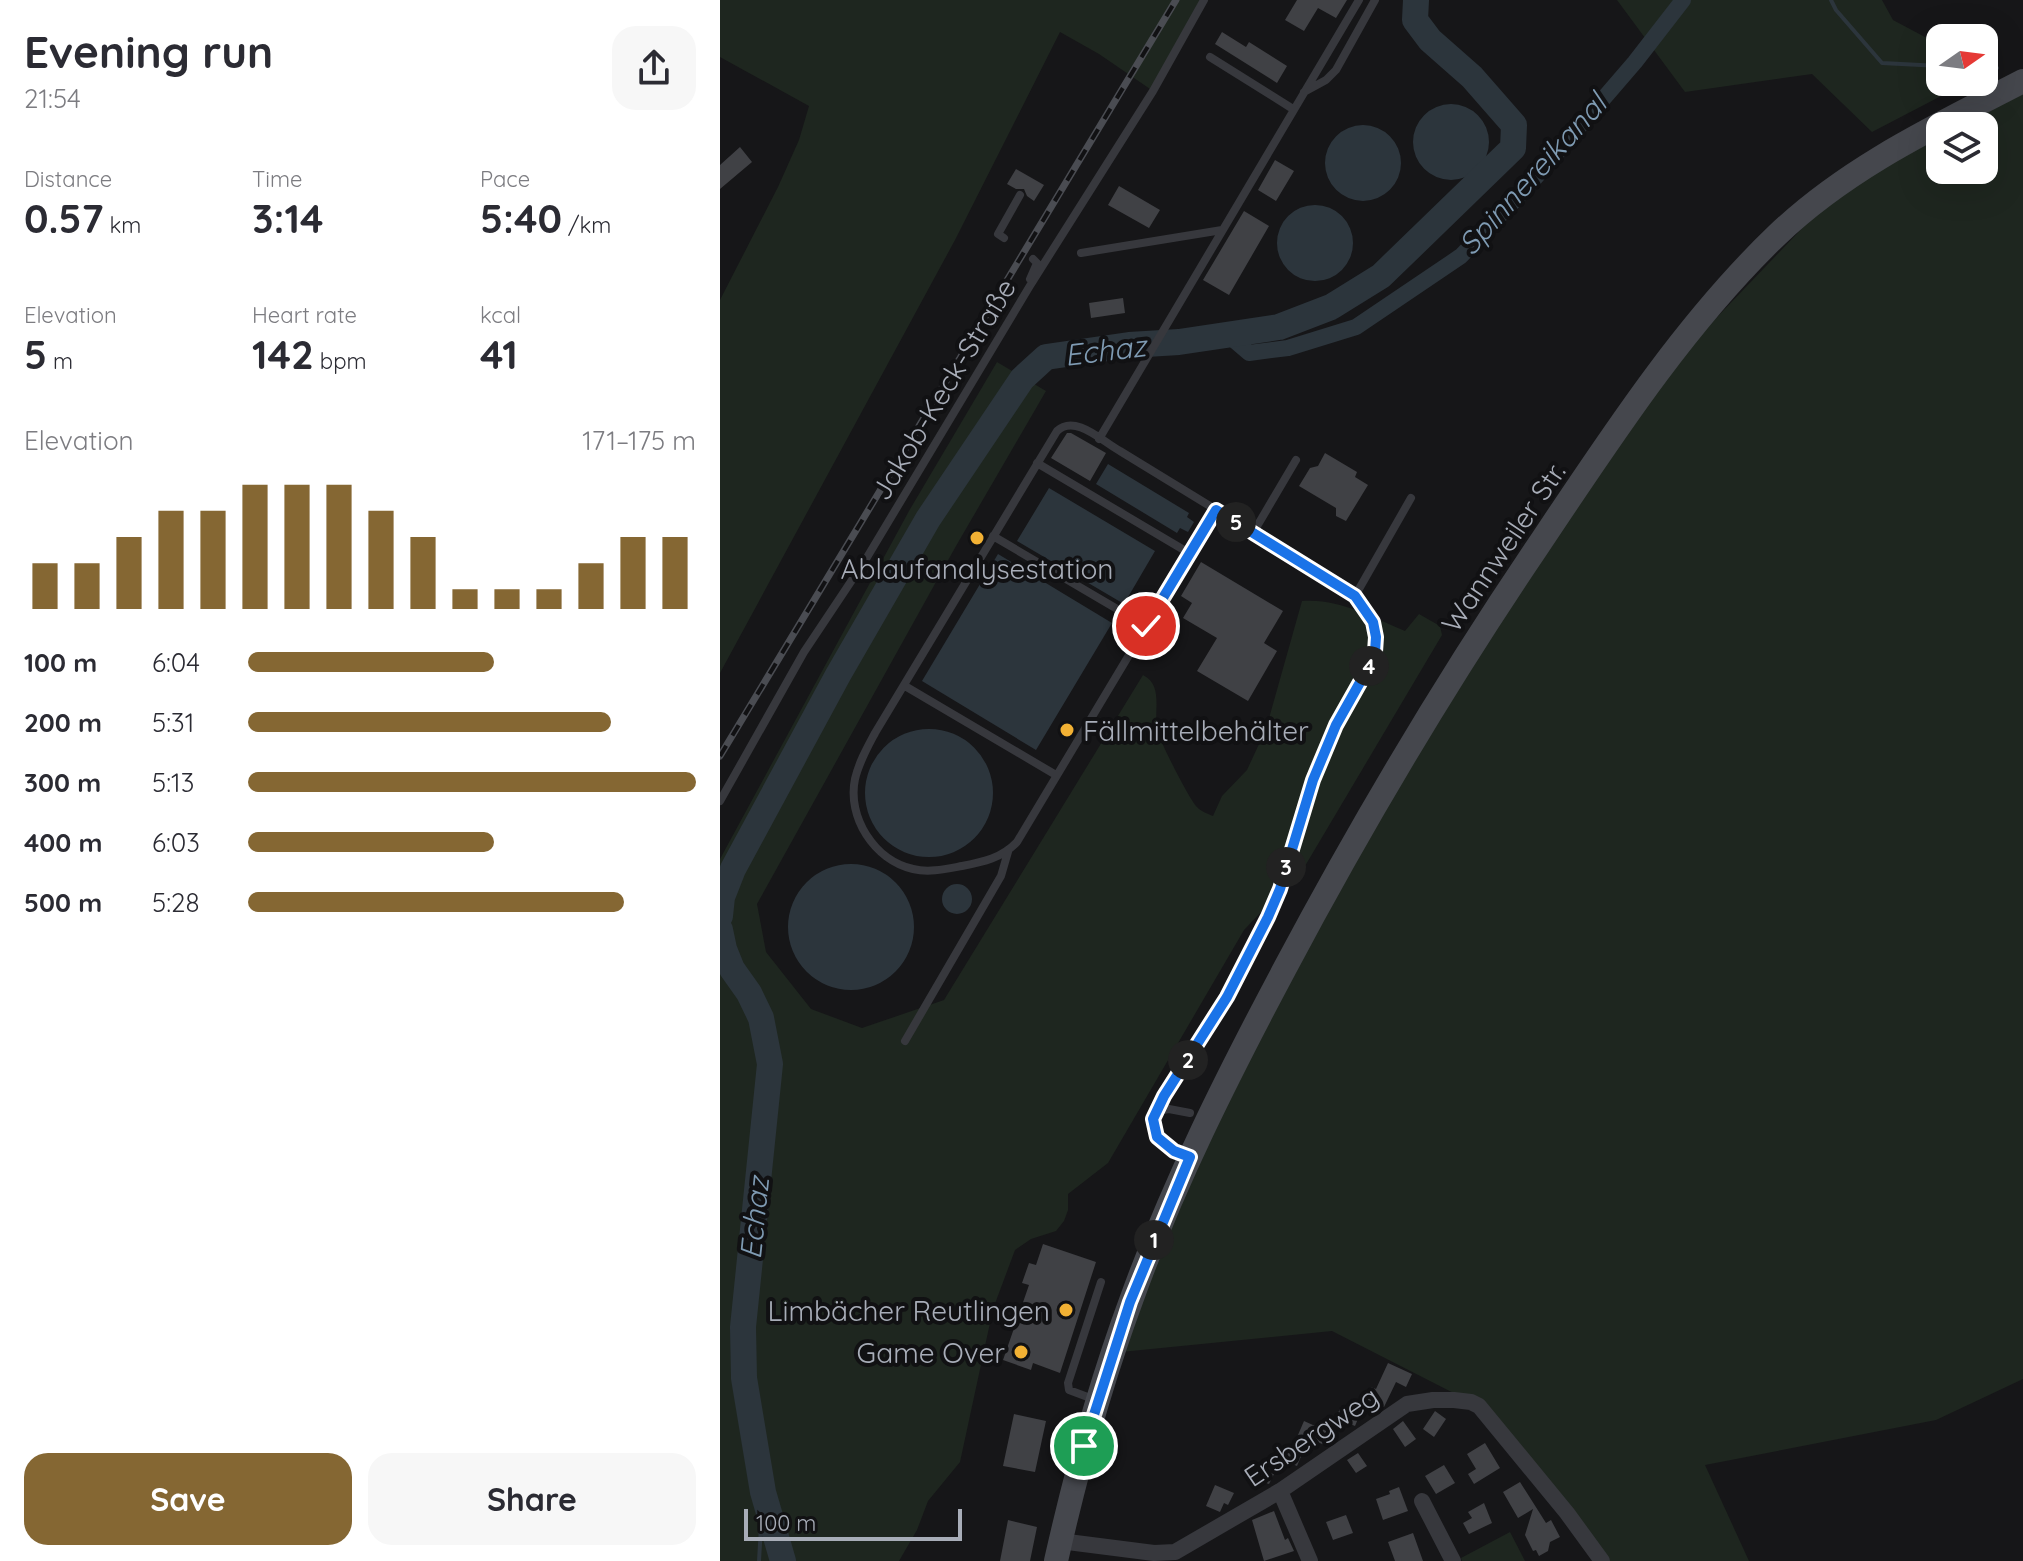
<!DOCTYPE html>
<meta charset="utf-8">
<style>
body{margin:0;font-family:Quicksand,sans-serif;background:#f7f7f7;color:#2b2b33;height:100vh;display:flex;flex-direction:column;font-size:30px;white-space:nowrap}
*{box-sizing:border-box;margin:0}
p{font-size:26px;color:#7c7c81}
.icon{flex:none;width:44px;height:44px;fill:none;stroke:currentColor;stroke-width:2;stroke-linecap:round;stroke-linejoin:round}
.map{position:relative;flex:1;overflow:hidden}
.sheet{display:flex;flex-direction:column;background:#fff;width:720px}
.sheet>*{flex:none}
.needle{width:52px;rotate:76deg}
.tools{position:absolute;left:1206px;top:24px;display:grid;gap:16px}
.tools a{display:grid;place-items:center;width:72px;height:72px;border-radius:16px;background:#fff;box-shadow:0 8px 32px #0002;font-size:40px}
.scale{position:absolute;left:24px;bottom:20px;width:218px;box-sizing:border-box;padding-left:8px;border:4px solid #a8adb8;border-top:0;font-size:22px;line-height:28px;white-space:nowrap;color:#a8adb8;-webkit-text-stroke:6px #111113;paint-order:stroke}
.pin{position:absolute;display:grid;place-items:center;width:68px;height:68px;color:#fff;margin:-34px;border:4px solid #fff;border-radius:50%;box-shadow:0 2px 8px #0007}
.km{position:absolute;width:40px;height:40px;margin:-20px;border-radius:50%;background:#222;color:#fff;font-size:22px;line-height:40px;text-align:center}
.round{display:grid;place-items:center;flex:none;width:84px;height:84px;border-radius:24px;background:#f7f7f7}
.head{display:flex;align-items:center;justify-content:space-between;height:136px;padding:0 24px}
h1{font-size:44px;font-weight:800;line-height:60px}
.figures{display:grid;grid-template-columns:repeat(3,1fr);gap:12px;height:136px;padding:8px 24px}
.figures div{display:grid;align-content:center}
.figures b{font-size:40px;font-weight:800}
.figures small{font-size:22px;font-weight:400}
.figures p{font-size:22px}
.chart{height:224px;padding:16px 24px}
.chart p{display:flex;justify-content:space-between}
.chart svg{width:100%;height:144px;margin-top:8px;stroke:#856733;stroke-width:6}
.cta{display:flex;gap:16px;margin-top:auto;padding:16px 24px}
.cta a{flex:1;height:92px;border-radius:24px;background:#856733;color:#fff;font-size:32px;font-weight:800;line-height:92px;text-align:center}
.cta a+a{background:#f7f7f7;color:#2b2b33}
ul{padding:0 24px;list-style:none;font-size:26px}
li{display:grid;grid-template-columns:128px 96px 1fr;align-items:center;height:60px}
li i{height:20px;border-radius:10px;background:#856733}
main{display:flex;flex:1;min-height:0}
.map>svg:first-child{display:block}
.green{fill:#1e261f}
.water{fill:#2c353c}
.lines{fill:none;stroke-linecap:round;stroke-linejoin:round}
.stream{stroke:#2c353c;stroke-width:4}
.canal{stroke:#2c353c;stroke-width:16}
.river{stroke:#2c353c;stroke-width:26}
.building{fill:#404145}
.service{stroke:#37383d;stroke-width:8}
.minor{stroke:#37383d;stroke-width:16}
.secondary{stroke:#45474d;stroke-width:24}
.rail-casing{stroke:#4a4c52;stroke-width:7}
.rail{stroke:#111113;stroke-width:4;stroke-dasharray:12;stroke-linecap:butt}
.route-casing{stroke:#fff;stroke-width:16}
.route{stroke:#1a73e8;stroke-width:10}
.poi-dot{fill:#f2b134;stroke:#111113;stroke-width:3}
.labels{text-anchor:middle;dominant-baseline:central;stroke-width:8;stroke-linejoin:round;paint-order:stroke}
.street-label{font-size:28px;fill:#a8adb8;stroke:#111113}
.poi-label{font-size:28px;fill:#a8adb8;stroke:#111113;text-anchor:end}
.water-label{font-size:30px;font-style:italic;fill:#7f9bb3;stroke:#111113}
</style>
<main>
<section class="sheet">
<div class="head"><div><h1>Evening run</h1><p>21:54</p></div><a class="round"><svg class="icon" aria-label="share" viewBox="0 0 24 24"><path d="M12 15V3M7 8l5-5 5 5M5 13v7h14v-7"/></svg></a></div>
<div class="figures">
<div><p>Distance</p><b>0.57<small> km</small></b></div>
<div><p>Time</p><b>3:14</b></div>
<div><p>Pace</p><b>5:40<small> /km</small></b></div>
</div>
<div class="figures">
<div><p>Elevation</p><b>5<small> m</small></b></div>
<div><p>Heart rate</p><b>142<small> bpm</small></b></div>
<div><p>kcal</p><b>41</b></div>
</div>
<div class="chart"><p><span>Elevation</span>171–175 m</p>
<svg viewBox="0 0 160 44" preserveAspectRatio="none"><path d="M5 44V30M15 44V30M25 44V22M35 44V14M45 44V14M55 44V6M65 44V6M75 44V6M85 44V14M95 44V22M105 44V38M115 44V38M125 44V38M135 44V30M145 44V22M155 44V22"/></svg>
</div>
<ul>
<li><b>100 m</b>6:04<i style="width:55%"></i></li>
<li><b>200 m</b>5:31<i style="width:81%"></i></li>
<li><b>300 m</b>5:13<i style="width:100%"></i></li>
<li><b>400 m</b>6:03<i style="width:55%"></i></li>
<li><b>500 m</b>5:28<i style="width:84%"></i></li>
</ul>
<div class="cta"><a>Save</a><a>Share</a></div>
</section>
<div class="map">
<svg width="1303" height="1561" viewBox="0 0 1303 1561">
<rect width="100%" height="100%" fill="#161618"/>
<path class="green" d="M0 0H484L433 91 379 54 340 32 235 240 0 673V300L58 187 79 140 89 106 0 57Z
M897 0H1162L1173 20 1220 45V82H1248L1152 132 1092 74 965 92Z
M1303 92V1379L1216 1420 985 1465 1029 1561H882L759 1406 612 1331 391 1353 426 1254 661 798 956 360 1094 216 1136 181 1220 136V170H1264V126H1238Z
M277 362 326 391 236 546 37 904 46 952 91 1009 142 1028 224 1000 423 675C445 686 432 714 438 733 442 745 469 799 477 807 480 811 488 814 493 816L502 796 527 770 546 729 582 601C619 598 652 617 685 631L699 614 720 626 722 635 585 866 524 930 388 1163 348 1194V1210L344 1221 336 1231 311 1239 295 1250 273 1309 240 1462 208 1501 197 1530 179 1561H0V859L189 511Z
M790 1532 805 1561H742L741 1558Z"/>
<path class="water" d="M693 142a38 38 0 1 1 76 0a38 38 0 1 1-76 0Z
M605 163a38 38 0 1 1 76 0a38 38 0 1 1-76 0Z
M557 243a38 38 0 1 1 76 0a38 38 0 1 1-76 0Z
M388 464 469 513 467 517 474 522 468 532 460 528 457 533 376 484Z
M329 488 435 551 404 604 297 541Z
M278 554 392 623 316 750 202 681Z
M145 793a64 64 0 1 1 128 0a64 64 0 1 1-128 0Z
M68 927a63 63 0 1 1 126 0a63 63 0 1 1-126 0Z
M222 899a15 15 0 1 1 30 0a15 15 0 1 1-30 0Z"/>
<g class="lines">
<path class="stream" d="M1111 0 1116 10 1162 63 1220 66
M1264 68H1277
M39 1561 43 1492"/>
<path class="canal" d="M508 335 529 353 568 348 636 327 741 256 809 185 915 62 963 0"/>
<path class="river" d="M0 916 2 897 13 869 118 675 208 519 302 379 326 357 409 345 459 342 559 327 611 307 661 276 793 148 794 125 752 77 710 40 695 20 696 0
M0 930 4 949 12 969 29 993 41 1018 50 1064 23 1327 24 1378 43 1492 63 1561"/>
</g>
<path class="building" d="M577 0H627L616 18 598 8 584 31 565 20Z
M502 32 526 47 529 42 567 66 557 83 495 44Z
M20 147 32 162 0 189V165Z
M555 160 574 171 556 201 538 190Z
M296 169 324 185 314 201 307 196 304 189H296L287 184Z
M399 186 440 210 429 228 388 205Z
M524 211 549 226 509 295 483 280Z
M403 298 405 313 371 318 369 303Z
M347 433H351L386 453 370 481 331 458Z
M605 453 637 472 635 477 648 485 626 521 616 516V508L579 486 590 468 598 466Z
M481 562 563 611 544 643 557 651 528 701 477 671 497 638 463 618 472 603 461 596Z
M323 1244 376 1262 340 1373 313 1363 311 1370 283 1360 309 1285 302 1283 309 1263 316 1265Z
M668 1363 692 1374 686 1387 676 1382 664 1407 646 1399 651 1387 656 1389Z
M621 1406 640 1414 635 1426 616 1418Z
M715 1411 726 1419 714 1437 703 1429Z
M294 1414 326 1421 315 1472 283 1466Z
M584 1421 613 1434 607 1446 595 1441 593 1445 587 1442 577 1466 558 1458 564 1446 572 1449Z
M683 1421 696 1439 685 1447 673 1429Z
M765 1443 780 1468 754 1484 748 1474 756 1469 747 1454Z
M638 1453 647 1466 636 1473 627 1460Z
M724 1465 735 1483 716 1494 705 1476Z
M536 1466 554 1474 549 1484 530 1478Z
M800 1482 826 1523 831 1520 840 1537 830 1542 828 1551 819 1556 816 1550 813 1551 805 1535 813 1509 798 1518 783 1492Z
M495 1485 514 1493 508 1505 504 1503 500 1512 486 1506Z
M679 1487 688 1511 663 1520 656 1499 670 1494 669 1491Z
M764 1503 772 1523 749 1534 743 1523 752 1518 748 1512Z
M554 1511 565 1540 568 1538 574 1551 544 1561 532 1520Z
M626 1515 633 1533 613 1540 606 1522Z
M288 1520 317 1527 310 1561H280Z
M693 1533 703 1561H675L668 1542Z"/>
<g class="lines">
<path class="service" d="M490 57 573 109
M584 92 606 80 616 70 655 0
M284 238 278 234 300 195
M361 253 502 230
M310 279 317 263 313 259
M379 439 639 0
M317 463 469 553
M533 533 576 460
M273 536 426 626
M635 596 691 498
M185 686 336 775
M0 801 84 652 146 559 311 284 433 91 484 0
M185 1041 281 876 288 852
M436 1111 449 1109 470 1113
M469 1156C453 1150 432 1141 433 1121 433 1104 480 1041 491 1022 516 981 541 939 558 893 575 848 584 800 603 755 609 740 616 725 624 711 635 692 649 674 654 652 660 633 651 612 637 598 617 579 588 566 565 552 510 518 455 485 400 451 382 441 355 414 337 431L155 733C147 748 139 762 135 779 127 817 154 860 193 869 209 873 226 869 242 866 263 862 282 858 297 842L496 510
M373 1399 349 1390 348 1383 381 1282"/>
<path class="minor" d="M560 1491 590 1561
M702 1501 733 1561
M340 1541 434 1553 455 1552 560 1491 687 1404 713 1400H734L751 1402 759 1406 847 1513 882 1561"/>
<path class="secondary" d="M336 1561C356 1472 380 1384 412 1298 453 1184 508 1075 565 968 642 823 726 682 818 546 889 440 964 324 1057 235 1128 167 1216 126 1303 81"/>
<defs>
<path id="rail" d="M0 756 456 0"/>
</defs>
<use href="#rail" class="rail-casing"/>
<use href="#rail" class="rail"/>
</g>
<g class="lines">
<defs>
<path id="route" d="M364 1446 410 1302 470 1157 454 1151 437 1137 433 1119 444 1096 507 997 548 917 560 889 593 780 616 725 647 670 655 652 656 637 653 622 635 596 496 510 426 626"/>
</defs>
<use href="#route" class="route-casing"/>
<use href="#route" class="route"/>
</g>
<g class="poi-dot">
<circle cx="257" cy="538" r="8"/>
<circle cx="347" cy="730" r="8"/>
<circle cx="346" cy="1310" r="8"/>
<circle cx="301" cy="1352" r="8"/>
</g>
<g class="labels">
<g class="street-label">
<text transform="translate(223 389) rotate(-59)">Jakob-Keck-Straße</text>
<text transform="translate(783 547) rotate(-56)">Wannweiler Str.</text>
<text transform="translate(591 1436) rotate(-34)">Ersbergweg</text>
</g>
<g class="poi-label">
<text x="257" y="568" text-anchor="middle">Ablaufanalysestation</text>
<text x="363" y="730" text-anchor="start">Fällmittelbehälter</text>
<text x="330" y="1310">Limbächer Reutlingen</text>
<text x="285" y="1352">Game Over</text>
</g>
<g class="water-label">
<text transform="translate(812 174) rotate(-48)">Spinnereikanal</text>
<text transform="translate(385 350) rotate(-7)">Echaz</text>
<text transform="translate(34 1218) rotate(-84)">Echaz</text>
</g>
</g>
</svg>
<div class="tools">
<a><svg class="needle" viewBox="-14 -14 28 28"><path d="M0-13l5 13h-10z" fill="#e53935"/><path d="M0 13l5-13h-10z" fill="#7c7c81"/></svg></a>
<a><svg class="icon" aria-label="layers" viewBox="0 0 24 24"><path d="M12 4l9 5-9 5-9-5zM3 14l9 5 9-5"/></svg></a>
</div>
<div class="scale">100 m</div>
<div class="pin" style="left:364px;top:1446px;background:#1e9e55"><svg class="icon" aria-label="arrive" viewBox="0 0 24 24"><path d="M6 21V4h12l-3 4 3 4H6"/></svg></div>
<div class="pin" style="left:426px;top:626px;background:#d93025"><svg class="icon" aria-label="check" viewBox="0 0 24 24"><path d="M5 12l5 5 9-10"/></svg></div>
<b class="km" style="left:434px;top:1240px">1</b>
<b class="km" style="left:468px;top:1060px">2</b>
<b class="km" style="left:566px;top:867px">3</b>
<b class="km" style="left:649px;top:666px">4</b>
<b class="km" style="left:516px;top:522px">5</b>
</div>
</main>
